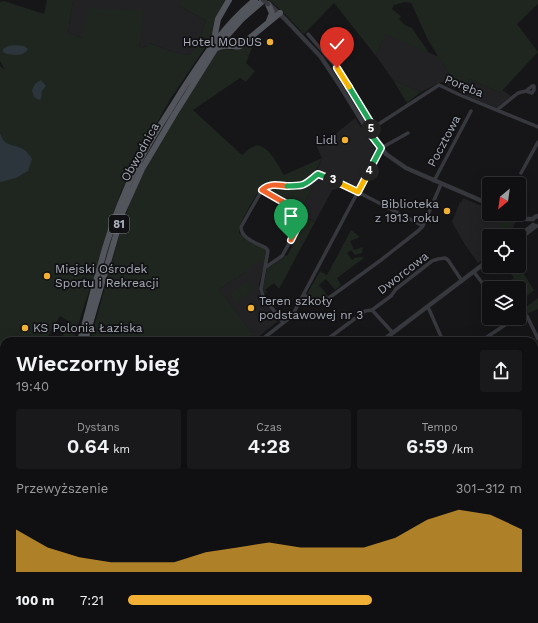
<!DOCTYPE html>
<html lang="pl">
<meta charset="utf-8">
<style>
body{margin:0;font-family:"Work Sans",sans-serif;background:#19191b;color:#f1f3f6;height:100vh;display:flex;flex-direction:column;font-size:15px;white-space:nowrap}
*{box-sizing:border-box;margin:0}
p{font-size:13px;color:#9c9d9f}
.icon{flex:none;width:22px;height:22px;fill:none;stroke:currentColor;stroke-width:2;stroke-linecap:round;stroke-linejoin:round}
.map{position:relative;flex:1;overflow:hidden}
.sheet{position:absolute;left:0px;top:337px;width:538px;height:286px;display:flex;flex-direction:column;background:#101012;border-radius:12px 12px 0 0;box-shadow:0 4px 16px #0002,0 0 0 1px #303032}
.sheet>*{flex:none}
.needle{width:26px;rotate:209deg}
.controls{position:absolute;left:482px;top:177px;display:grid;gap:8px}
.controls a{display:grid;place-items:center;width:44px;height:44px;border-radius:4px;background:#101012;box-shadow:0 4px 16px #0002,0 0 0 1px #303032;font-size:20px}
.pin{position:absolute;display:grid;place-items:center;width:34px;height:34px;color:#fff;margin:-41px -17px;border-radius:50% 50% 50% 0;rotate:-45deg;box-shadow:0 0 4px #0007}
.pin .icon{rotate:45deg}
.km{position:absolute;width:20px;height:20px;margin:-10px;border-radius:50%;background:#222;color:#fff;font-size:11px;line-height:20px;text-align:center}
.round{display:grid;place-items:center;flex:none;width:42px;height:42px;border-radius:4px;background:#19191b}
.headline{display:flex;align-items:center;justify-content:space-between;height:68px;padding:0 16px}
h1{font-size:22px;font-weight:600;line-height:30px}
.figures{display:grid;grid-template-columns:repeat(3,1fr);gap:6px;height:68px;padding:4px 16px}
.figures div{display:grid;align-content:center;border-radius:4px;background:#19191b;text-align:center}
.figures b{font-size:20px;font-weight:600}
.figures small{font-size:11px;font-weight:400}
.figures p{font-size:11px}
.chart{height:112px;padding:8px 16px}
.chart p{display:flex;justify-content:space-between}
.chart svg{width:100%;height:72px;margin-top:4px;fill:#f2b134;opacity:.7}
ul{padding:0 16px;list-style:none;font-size:13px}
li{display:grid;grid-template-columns:64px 48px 1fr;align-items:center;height:30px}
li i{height:10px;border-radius:5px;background:#f2b134}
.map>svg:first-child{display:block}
.built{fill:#222225}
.green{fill:#1e261f}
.water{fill:#2c353c}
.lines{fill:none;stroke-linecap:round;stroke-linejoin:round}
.minor{stroke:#37383d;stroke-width:3.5}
.tertiary{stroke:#37383d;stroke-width:4.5}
.primary{stroke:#53555c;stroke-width:6}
.rail{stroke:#4a4c52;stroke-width:1;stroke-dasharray:5 4;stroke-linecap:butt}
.tertiary-bridge{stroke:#37383d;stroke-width:4.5}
.split-1-casing{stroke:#fff;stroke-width:8}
.split-2-casing{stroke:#fff;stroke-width:8}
.split-3-casing{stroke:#fff;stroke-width:8}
.split-4-casing{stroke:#fff;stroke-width:8}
.split-5-casing{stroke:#fff;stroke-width:8}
.split-6-casing{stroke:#fff;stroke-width:8}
.split-7-casing{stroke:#fff;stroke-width:8}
.split-1{stroke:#f0652b;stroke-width:5}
.split-2{stroke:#f0652b;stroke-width:5}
.split-3{stroke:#22a559;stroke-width:5}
.split-4{stroke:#f5b400;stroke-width:5}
.split-5{stroke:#22a559;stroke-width:5}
.split-6{stroke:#22a559;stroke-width:5}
.split-7{stroke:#f5b400;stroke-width:5}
.poi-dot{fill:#f2b134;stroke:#111113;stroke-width:1.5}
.labels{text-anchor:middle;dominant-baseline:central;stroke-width:3.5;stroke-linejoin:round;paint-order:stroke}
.shield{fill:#111113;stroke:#7b7e86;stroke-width:1}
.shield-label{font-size:11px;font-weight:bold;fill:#a8adb8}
.poi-label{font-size:12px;fill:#a8adb8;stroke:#111113;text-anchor:end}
.street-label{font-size:12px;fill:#a8adb8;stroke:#111113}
</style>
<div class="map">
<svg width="538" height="623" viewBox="0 0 538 623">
<rect width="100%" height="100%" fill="#161618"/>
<path class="built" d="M73 0H181L180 5 188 11 206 20 195 49 189 55 182 54 173 52 149 43 143 48 139 46 143 11 82 38 68 33Z
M385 33 439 57 456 85 451 87 441 82 421 92 393 80 376 56Z
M470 79 500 93 502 90 511 96 497 108 462 94Z
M355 118 375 149 355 189 317 170 322 158 316 145 328 140Z
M319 175 336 183 315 222 305 216 301 210Z
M463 198 489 209V214H501L516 221 510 236H489V255L478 263 465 245 452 222 460 202 461 203Z
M259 259 264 265 259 284 260 294 278 321 256 339 219 289 243 274Z
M534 481 538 490V623H455L453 619H534Z"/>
<path class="green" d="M47 0H73L68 33 82 38 88 8 144 11 139 46 143 48 149 43 173 52 189 55 195 49 206 20 188 11 179 5 181 0H225L221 8 213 36 171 98 135 162 120 194 73 341H60L70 322 60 316 45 341H4V401L0 404V66L5 70 0 61V2L4 1 44 14Z
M269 0H538V4L517 24 538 52 500 93 470 79 462 94 428 40 411 3 405 2 394 5 392 9 401 16 399 19 405 25 412 28 429 53 385 34 376 56 334 3 304 34 281 10Z
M257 35 246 63 255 71 246 82 240 78 193 110 242 155 250 148 257 145C271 148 277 164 284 175L322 158C309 185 308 184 280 183 276 183 271 182 268 183 257 188 245 216 239 227V233L266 250 267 254 264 265 259 260 243 274 219 289 255 337 249 341H90L123 222 137 183 157 146 219 49C228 48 230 51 235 50 243 50 252 40 257 35Z
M393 80 421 92 407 103Z
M319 175 301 210 270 194 269 191 273 188C294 188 306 194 319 175Z
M504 216 514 221 507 236H495Z
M308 219 315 222 279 289 274 283 265 290 267 292 265 294 263 288 267 269 284 257V255L287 256Z
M351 230 360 237 350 241 354 250 363 247 362 253 355 255 351 250 347 253 352 260 354 259 353 258 362 257 364 258 337 278 341 285 335 290 326 279 319 285 328 296 321 301 307 294 320 271 327 275Z
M518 267 525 273 524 274 534 290 521 301 526 307 538 298V309L519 317V288H501L514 278 510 273Z
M248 281 254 290 237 303 230 294Z
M0 461 4 464V556L0 565Z
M0 611 4 612V619H40L57 623H0Z
M116 619H168L176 623H119L120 621Z
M335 619H391L384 623H344Z
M400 619H453L455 623H393Z"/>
<path class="water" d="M15 45 24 46 28 49C24 57 10 56 3 52V49L8 46Z
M41 80 46 86 42 91 41 99 39 100 34 97 32 90 35 84Z
M0 133C4 147 14 144 23 149 27 151 30 156 32 159L28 171 16 178 0 182Z"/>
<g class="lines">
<path class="minor" d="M308 34 337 68 374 127
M497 110 518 93 526 91 532 93 534 90V86H532L526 91
M368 131 439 85 460 95 538 127
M521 173 538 142
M434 181 471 111
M262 190 300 212 303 216 302 220 282 256 266 267
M474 272 489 292
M304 295 322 303 381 260 418 231 423 226 441 184
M428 307 443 341
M372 310 393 333
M283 323 263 296 261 289 268 251 266 248C257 243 241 239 241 227L262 190C272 179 289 189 303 185 309 184 313 178 318 174L358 192 423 226
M260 341 292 316 379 152 383 147 408 133
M325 341 365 311 372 310 391 296 396 289 432 261 438 259 445 258 448 260 462 281
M481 341 511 321H516L527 316 538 339
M534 350 538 348
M534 368 538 366
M0 456 4 458
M534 547 538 556
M106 619 113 623
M271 619 274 623
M7 623 12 619
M242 623 248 619
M307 623 313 619"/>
<path class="tertiary" d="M269 4 285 19 321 57 339 84 368 131 386 154 406 168 489 204
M512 214 526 219H533
M533 219 535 217 538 216
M523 233 533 225
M519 239 536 226
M382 341 489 260"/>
<path class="primary" d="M268 4 272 13 269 21
M214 40 218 19 229 0
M217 48C226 43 231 48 240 46L280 13
M80 341C94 291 105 238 126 190 140 155 162 123 181 92 203 58 224 25 255 0
M85 341 123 211 142 169 174 115 216 48 242 19 264 0
M0 576 4 570
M0 591 4 585"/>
<path class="rail" d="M0 608 4 609
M52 619 66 623"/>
<path class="tertiary-bridge" d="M263 0 268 4"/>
</g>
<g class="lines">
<defs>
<path id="split-1" d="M283 202 300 212 303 216 291 240"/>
<path id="split-2" d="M283 202 262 190C269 183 278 185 287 186"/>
<path id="split-3" d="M287 186C306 186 304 185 318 174L333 180"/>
<path id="split-4" d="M333 180 358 192 369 171"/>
<path id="split-5" d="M369 171 381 148 368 131 371 129"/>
<path id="split-6" d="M349 87 374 128 371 129"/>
<path id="split-7" d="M337 68 349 87"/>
</defs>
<use href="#split-1" class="split-1-casing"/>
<use href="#split-2" class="split-2-casing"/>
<use href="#split-3" class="split-3-casing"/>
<use href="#split-4" class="split-4-casing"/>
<use href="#split-5" class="split-5-casing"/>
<use href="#split-6" class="split-6-casing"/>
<use href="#split-7" class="split-7-casing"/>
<use href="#split-1" class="split-1"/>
<use href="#split-2" class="split-2"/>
<use href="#split-3" class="split-3"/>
<use href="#split-4" class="split-4"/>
<use href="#split-5" class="split-5"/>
<use href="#split-6" class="split-6"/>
<use href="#split-7" class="split-7"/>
</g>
<g class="poi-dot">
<circle cx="270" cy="42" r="4"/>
<circle cx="345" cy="140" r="4"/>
<circle cx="447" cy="211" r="4"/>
<circle cx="47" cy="276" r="4"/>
<circle cx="251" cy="308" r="4"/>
<circle cx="25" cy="328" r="4"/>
</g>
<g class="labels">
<rect class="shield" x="109" y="215" width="20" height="18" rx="3"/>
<g class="shield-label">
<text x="119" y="224">81</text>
</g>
<g class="poi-label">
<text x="262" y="42">Hotel MODUS</text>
<text x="337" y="140">Lidl</text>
<text x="439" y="204">Biblioteka<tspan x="439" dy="14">z 1913 roku</tspan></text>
<text x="55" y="269" text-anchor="start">Miejski Ośrodek<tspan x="55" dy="14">Sportu i Rekreacji</tspan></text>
<text x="259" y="301" text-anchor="start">Teren szkoły<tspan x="259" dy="14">podstawowej nr 3</tspan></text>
<text x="33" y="328" text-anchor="start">KS Polonia Łaziska</text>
</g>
<g class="street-label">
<text transform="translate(464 86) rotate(22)">Poręba</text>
<text transform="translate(444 141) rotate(-62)">Pocztowa</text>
<text transform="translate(140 152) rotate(-61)">Obwodnica</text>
<text transform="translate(403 273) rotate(-38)">Dworcowa</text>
</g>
</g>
</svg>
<div class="controls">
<a><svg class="needle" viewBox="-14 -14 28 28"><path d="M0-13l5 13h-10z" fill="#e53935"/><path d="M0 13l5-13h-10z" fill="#9c9d9f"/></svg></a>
<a><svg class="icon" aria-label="locate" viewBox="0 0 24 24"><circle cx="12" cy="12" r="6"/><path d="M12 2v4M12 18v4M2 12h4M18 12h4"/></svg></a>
<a><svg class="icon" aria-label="layers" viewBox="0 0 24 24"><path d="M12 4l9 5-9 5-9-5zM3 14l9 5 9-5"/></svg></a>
</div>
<div class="pin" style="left:291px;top:240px;background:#1e9e55"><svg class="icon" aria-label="arrive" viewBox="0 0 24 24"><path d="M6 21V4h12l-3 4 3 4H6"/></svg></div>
<div class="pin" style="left:337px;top:68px;background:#d93025"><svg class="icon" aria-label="check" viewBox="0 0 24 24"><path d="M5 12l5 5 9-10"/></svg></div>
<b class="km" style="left:333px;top:180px">3</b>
<b class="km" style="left:369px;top:171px">4</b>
<b class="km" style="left:371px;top:129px">5</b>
<section class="sheet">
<div class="headline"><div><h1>Wieczorny bieg</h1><p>19:40</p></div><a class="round"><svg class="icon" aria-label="share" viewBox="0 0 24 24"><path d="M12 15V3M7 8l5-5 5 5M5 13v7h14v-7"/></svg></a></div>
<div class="figures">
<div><p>Dystans</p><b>0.64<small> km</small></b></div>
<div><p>Czas</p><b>4:28</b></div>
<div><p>Tempo</p><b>6:59<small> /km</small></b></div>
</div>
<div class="chart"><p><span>Przewyższenie</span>301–312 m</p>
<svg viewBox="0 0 160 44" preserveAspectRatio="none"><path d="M0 44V18L10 29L20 35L30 38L40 38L50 38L60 32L70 29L80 26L90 29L100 29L110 29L120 23L130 12L140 6L150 9L160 18V44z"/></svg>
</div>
<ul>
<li><b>100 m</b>7:21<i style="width:62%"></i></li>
</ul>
</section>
</div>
